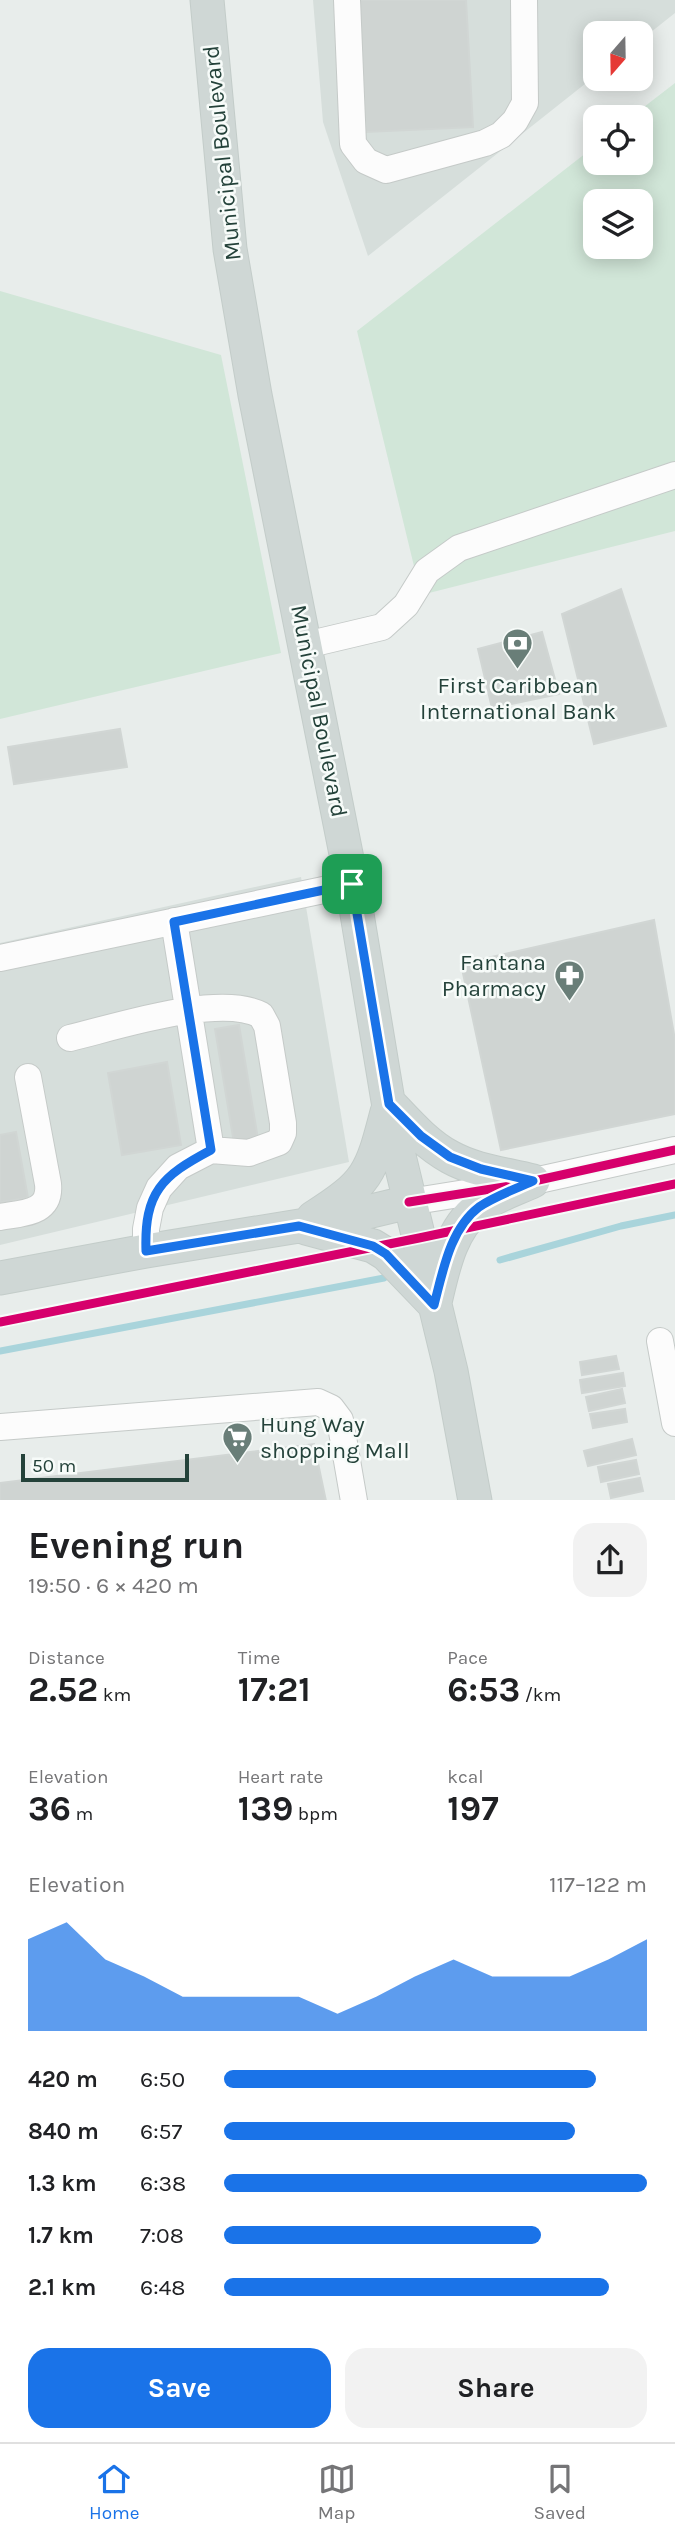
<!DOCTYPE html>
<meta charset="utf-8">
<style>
body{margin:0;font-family:Karla,sans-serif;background:#f2f2f2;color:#202124;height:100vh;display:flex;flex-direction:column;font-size:26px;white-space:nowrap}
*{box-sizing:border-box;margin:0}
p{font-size:23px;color:#757577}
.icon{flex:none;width:38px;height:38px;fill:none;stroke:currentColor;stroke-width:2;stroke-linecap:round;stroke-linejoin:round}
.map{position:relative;height:1500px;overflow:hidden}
.sheet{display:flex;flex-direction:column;background:#fff;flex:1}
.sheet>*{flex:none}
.needle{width:46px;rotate:200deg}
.buttons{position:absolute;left:583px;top:21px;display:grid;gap:14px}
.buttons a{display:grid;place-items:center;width:70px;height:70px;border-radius:14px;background:#fff;box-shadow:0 4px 18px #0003;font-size:35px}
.scale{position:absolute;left:21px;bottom:18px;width:168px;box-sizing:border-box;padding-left:7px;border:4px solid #24423a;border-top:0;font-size:19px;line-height:24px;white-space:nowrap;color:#24423a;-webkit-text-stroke:5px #f7fbf9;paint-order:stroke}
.pin{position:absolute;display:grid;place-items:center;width:60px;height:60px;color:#fff;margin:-30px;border-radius:14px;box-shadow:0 4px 10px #0006}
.round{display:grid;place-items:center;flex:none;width:74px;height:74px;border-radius:21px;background:#f2f2f2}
.head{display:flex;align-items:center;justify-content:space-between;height:119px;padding:0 28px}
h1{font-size:38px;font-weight:700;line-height:52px}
.figures{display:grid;grid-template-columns:repeat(3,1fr);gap:10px;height:119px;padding:7px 28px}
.figures div{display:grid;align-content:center}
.figures b{font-size:35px;font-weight:700}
.figures small{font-size:19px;font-weight:400}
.figures p{font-size:19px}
.chart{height:196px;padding:14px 28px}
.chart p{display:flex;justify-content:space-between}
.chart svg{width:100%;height:126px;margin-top:7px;fill:#1a73e8;opacity:.7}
.button{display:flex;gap:14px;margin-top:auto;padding:14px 28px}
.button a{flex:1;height:80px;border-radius:21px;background:#1a73e8;color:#fff;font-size:28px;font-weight:700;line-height:80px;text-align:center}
.button a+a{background:#f2f2f2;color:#202124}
ul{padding:0 28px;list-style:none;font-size:23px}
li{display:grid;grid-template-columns:112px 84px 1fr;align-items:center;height:52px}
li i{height:18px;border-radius:9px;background:#1a73e8}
.tabs{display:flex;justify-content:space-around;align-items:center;height:98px;border-top:2px solid #e0e0e0;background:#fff;font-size:19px;color:#757577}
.tabs a{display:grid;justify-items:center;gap:4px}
.tabs .current{color:#1a73e8}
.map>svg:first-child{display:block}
.built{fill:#d6dedb}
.green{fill:#d1e6d8;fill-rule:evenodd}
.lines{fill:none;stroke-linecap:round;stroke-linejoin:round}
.stream{stroke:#a9d4db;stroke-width:7}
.building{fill:#cfd4d2;stroke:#d1d6d4;stroke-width:2}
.minor-casing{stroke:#c5cac8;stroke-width:28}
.major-casing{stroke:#c3ccc9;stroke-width:35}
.minor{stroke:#fcfcfc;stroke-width:26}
.major{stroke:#cfd7d5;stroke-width:33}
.cycleway-casing{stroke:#f7fbf9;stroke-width:13}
.cycleway{stroke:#d6006c;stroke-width:9}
.route-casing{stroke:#fff;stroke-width:14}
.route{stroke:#1a73e8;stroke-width:9}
.labels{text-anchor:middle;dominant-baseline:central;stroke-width:5;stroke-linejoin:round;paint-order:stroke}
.street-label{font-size:23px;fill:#24423a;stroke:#f7fbf9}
.poi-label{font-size:23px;fill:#24423a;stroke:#f7fbf9}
</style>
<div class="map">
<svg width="675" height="1501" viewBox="0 0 675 1501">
<rect width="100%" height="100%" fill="#e8edeb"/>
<path class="built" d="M313 0H675V13L641 40 640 33H595V76L368 256 323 122Z
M301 877 349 1162 0 1245V943Z"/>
<path class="green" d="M675 83V531L421 595 357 331 595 146V163H640V117H631ZM595 201H640V247H595Z
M0 291 221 355 281 653 0 719Z"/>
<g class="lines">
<path class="stream" d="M500 1260 621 1226 675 1215
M0 1351 384 1278"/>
</g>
<path class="building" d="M359 0H466L473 127 366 132Z
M621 589 666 726 594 744 562 614Z
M542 632 559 694 492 708 478 649Z
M120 729 127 767 14 784 8 747Z
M654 920 675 1040V1114L501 1150 461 964Z
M239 1025 259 1145 235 1149 215 1029Z
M167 1062 181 1145 122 1155 108 1073Z
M16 1132 28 1198 0 1202V1135Z
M616 1356 619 1369 582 1375 580 1362Z
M623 1373 625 1386 582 1393 580 1380Z
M622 1389 625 1403 589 1411 586 1397Z
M625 1409 627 1422 593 1428 590 1414Z
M632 1439 636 1455 588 1466 584 1451Z
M314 1444 326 1501H0V1483Z
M636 1460 639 1474 601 1482 598 1467Z
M640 1478 643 1491 611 1498 608 1484Z"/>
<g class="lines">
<defs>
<path id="minor" d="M347 0 353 144 366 161 386 170 485 143 501 135 515 121 525 103 524 0
M306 645 382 627 406 605 427 571 459 548 675 475
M174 921 211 1150
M0 958 352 884
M70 1038C116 1027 219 993 261 1015L267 1026 283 1123V1133L279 1142 249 1153 211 1150 178 1167 159 1188 150 1208 146 1229V1251
M409 1202 516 1185 675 1150
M0 1217C22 1213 51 1214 48 1184L28 1077
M660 1341 675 1423
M0 1427 318 1402 331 1408 340 1420 354 1501"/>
<path id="major" d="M207 0 230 249 255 395 352 884 393 1131 451 1371 475 1501
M389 1103C408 1123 426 1144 450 1157 475 1171 506 1174 533 1181
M313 1218C368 1183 371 1174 387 1112
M306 1228 373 1246 386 1254 433 1303
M0 1278 146 1251 330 1221 409 1202
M435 1302C443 1269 450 1230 478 1208 494 1196 516 1189 533 1181"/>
</defs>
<use href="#minor" class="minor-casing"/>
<use href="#major" class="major-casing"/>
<use href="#minor" class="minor"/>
<use href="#major" class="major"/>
<defs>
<path id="cycleway" d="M409 1202 516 1185 675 1150
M0 1322 419 1238 675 1184"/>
</defs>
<use href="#cycleway" class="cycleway-casing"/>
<use href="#cycleway" class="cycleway"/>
</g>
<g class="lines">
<defs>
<path id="route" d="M352 884 389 1104 421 1136 450 1157 481 1169 533 1181C516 1189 495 1196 479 1207 450 1229 443 1271 434 1305L386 1254 373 1246 299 1226 146 1251C144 1192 162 1176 211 1150L174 922Z"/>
</defs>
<use href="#route" class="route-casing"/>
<use href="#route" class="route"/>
</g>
<defs>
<symbol id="bank-pin" viewBox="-11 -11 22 30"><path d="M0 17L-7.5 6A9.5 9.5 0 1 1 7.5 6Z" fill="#697e78" stroke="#f7fbf9"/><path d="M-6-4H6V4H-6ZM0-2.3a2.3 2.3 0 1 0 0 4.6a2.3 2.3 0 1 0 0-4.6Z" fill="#fff"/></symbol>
<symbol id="pharmacy-pin" viewBox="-11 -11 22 30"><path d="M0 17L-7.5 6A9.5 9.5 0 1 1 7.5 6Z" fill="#697e78" stroke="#f7fbf9"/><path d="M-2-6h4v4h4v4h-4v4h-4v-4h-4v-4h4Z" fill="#fff"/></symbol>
<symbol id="supermarket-pin" viewBox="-11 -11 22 30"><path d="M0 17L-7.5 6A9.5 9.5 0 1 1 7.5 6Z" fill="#697e78" stroke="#f7fbf9"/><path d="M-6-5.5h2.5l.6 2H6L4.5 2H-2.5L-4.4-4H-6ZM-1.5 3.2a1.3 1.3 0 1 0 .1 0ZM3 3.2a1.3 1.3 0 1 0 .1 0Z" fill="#fff"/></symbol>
</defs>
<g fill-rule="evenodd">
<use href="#bank-pin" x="500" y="626" width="35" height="47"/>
<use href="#pharmacy-pin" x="552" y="958" width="35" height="47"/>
<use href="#supermarket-pin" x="220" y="1420" width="35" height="47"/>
</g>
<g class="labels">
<g class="street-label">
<text transform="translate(222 153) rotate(-96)">Municipal Boulevard</text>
<text transform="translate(319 711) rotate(79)">Municipal Boulevard</text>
</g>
<g class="poi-label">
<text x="518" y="685">First Caribbean<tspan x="518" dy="26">International Bank</tspan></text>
<text x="546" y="962" text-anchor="end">Fantana<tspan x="546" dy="26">Pharmacy</tspan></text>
<text x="260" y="1424" text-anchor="start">Hung Way<tspan x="260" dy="26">shopping Mall</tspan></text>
</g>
</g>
</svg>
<div class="buttons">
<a><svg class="needle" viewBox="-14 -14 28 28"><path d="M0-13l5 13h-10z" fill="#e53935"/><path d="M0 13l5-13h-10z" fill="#757577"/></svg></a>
<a><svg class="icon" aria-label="locate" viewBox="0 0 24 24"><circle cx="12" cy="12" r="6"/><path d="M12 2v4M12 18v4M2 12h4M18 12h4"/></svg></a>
<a><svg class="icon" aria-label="layers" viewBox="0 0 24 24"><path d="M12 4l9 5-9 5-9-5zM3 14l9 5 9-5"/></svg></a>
</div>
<div class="scale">50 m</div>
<div class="pin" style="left:352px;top:884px;background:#1e9e55"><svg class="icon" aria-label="arrive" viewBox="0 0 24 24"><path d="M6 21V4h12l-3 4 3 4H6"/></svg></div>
</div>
<section class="sheet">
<div class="head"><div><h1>Evening run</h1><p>19:50 · 6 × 420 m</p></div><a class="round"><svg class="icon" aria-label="share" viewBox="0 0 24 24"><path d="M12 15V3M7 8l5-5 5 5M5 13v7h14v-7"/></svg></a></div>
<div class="figures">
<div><p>Distance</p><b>2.52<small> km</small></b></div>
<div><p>Time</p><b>17:21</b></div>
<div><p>Pace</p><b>6:53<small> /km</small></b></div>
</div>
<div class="figures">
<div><p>Elevation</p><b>36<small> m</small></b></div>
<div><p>Heart rate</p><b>139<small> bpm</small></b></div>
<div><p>kcal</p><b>197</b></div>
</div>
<div class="chart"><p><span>Elevation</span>117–122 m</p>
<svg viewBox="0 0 160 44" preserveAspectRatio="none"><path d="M0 44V12L10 6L20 19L30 25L40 32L50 32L60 32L70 32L80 38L90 32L100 25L110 19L120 25L130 25L140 25L150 19L160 12V44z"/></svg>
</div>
<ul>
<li><b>420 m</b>6:50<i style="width:88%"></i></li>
<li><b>840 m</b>6:57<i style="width:83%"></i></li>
<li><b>1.3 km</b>6:38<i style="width:100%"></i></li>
<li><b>1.7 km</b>7:08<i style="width:75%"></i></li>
<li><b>2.1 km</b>6:48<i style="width:91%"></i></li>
</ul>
<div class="button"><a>Save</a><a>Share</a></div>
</section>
<nav class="tabs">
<a class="current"><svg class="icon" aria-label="home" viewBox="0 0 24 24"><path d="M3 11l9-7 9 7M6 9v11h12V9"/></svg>Home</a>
<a><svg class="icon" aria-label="map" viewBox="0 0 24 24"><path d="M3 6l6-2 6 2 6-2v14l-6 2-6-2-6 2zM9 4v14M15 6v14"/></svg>Map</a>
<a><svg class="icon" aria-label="saved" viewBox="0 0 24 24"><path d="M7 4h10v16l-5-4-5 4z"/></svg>Saved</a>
</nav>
